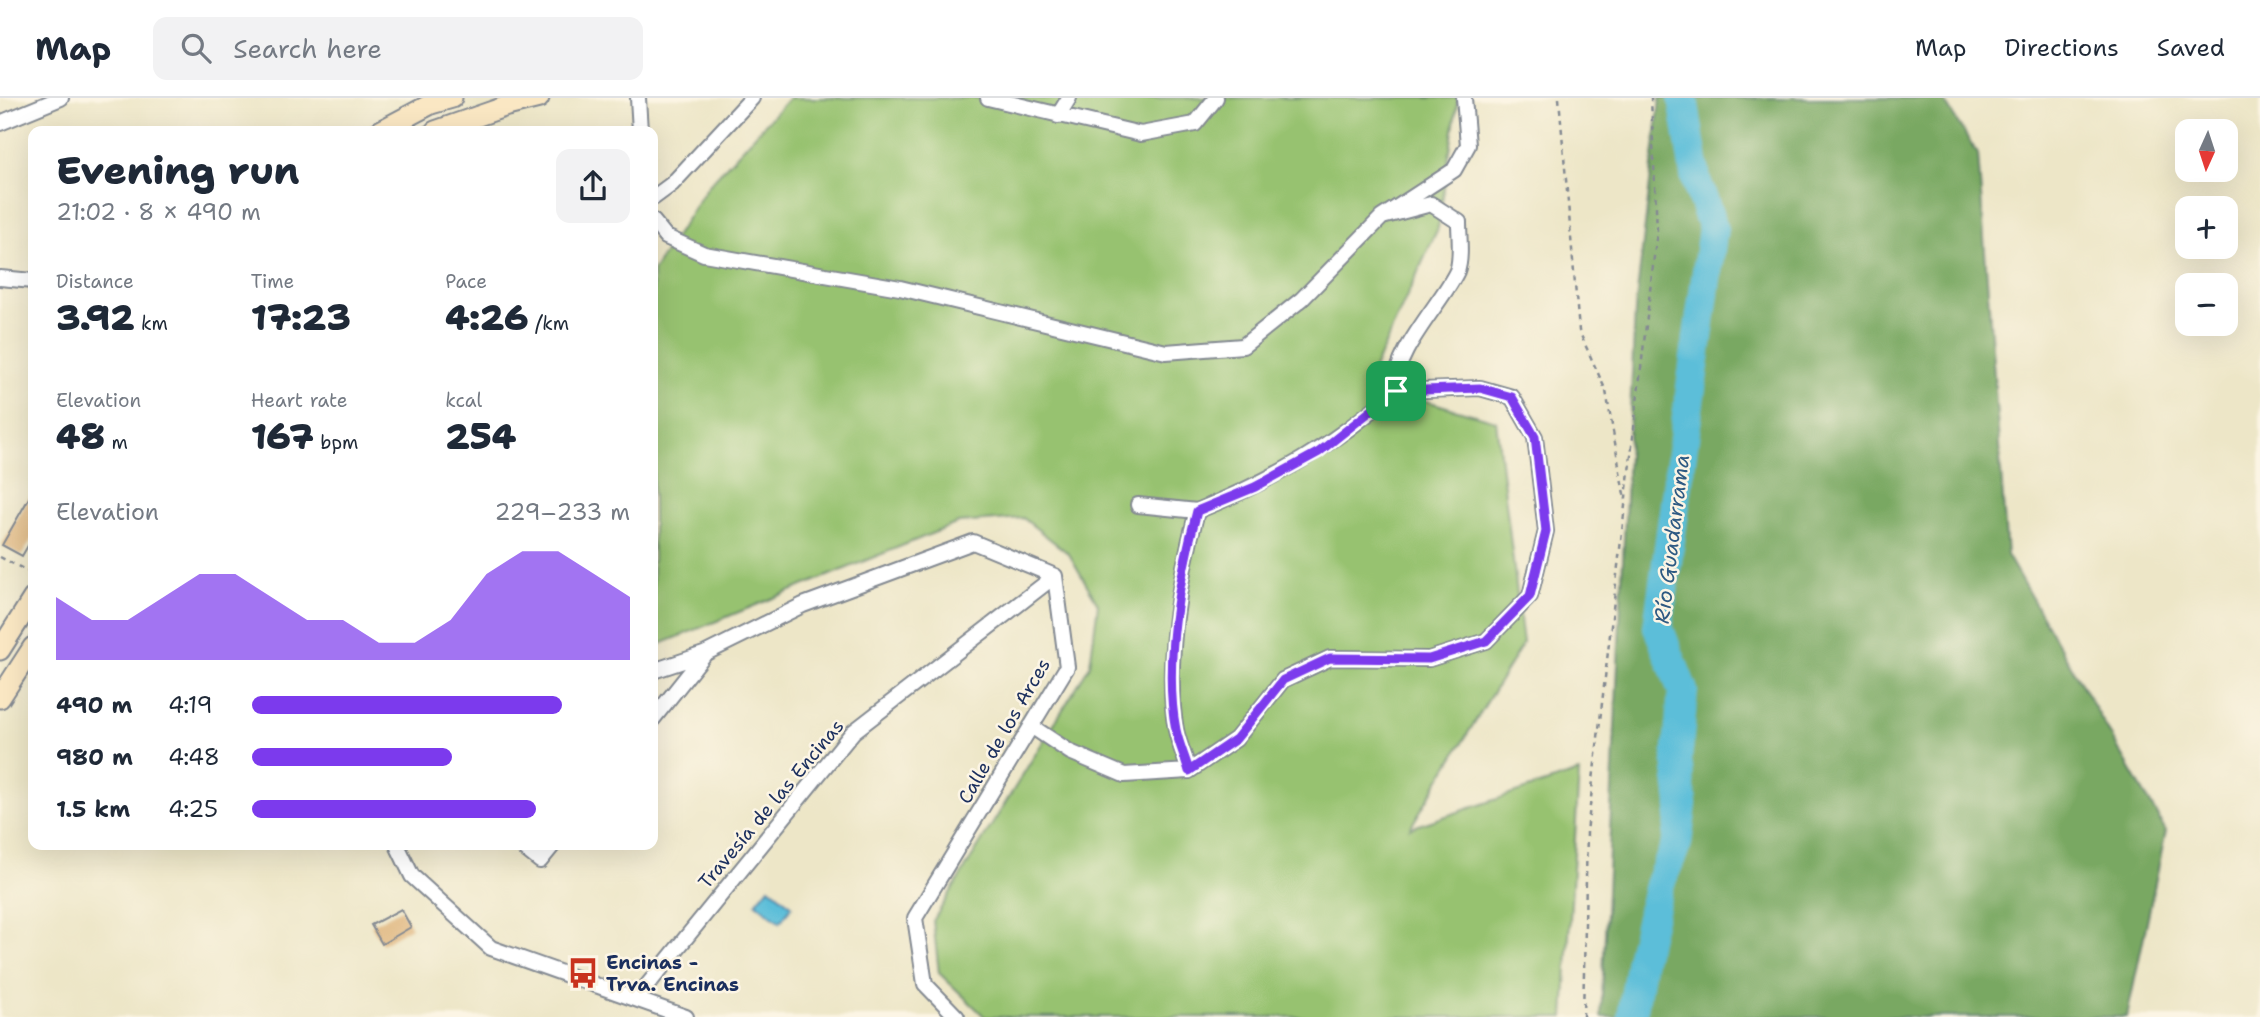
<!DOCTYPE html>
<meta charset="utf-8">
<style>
body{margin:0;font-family:"Shantell Sans",sans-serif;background:#f2f2f3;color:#1f2937;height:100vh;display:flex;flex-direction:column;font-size:26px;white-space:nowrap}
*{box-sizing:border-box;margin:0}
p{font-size:23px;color:#747a83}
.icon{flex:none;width:38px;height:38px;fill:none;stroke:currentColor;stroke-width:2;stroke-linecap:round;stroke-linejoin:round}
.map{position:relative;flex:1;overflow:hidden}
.side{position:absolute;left:28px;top:28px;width:630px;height:724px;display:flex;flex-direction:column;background:#fff;border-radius:14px;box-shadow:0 7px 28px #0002}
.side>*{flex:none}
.needle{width:46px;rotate:183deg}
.fabs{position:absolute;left:2175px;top:21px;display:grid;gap:14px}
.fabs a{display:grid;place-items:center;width:63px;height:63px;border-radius:14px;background:#fff;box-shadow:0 7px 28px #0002;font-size:35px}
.pin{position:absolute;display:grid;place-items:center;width:60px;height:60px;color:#fff;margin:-30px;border-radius:14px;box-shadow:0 4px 10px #0006}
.round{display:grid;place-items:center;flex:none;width:74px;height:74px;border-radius:14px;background:#f2f2f3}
.headline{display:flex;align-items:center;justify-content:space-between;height:119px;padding:0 28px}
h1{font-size:38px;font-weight:800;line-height:52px}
.metrics{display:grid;grid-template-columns:repeat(3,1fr);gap:10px;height:119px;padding:7px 28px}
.metrics div{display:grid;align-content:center}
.metrics b{font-size:35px;font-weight:800}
.metrics small{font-size:19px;font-weight:400}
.metrics p{font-size:19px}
.chart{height:196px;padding:14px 28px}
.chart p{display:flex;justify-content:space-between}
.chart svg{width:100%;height:126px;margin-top:7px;fill:#7c3aed;opacity:.7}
ul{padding:0 28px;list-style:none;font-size:23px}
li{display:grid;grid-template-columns:112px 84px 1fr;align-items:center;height:52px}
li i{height:18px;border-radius:9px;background:#7c3aed}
header{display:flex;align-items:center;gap:42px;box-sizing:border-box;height:98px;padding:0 35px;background:#fff;border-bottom:2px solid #e0e1e3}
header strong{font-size:33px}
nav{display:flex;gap:38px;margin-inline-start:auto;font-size:24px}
.search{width:490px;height:63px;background:#f2f2f3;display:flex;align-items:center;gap:18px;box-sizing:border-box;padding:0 24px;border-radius:14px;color:#747a83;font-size:26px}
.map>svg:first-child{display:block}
.green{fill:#97c26f;stroke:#597866;stroke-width:2}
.forest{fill:#79a862;stroke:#4a6c60;stroke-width:2}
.water{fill:#5bbed9;stroke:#3b769c;stroke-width:2}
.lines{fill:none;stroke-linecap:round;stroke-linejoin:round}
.river{stroke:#5bbed9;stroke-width:30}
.building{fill:#deb47a}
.street-casing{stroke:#848a92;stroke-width:18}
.secondary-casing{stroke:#848a92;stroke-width:23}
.path{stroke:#848a92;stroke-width:2.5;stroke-dasharray:5 5;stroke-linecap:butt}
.street{stroke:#fff;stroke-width:14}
.secondary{stroke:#fae7c3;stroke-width:19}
.route-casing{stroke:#fff;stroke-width:14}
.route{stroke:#7c3aed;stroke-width:9}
.labels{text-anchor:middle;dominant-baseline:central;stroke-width:5;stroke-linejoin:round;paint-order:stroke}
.street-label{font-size:19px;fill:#1b2f5e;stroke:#fcf5e5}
.poi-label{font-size:19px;font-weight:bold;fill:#1b2f5e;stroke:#fcf5e5;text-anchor:start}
.water-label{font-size:21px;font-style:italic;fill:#2e5a83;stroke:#fcf5e5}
</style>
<header>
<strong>Map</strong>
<div class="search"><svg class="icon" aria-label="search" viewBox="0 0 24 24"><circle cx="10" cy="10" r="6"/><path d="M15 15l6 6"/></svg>Search here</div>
<nav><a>Map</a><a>Directions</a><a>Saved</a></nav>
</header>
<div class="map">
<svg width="2260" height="919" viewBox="0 0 2260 919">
<rect width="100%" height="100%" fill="#fcf5e5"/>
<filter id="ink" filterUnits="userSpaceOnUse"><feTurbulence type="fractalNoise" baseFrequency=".0143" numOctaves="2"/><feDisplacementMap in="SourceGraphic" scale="14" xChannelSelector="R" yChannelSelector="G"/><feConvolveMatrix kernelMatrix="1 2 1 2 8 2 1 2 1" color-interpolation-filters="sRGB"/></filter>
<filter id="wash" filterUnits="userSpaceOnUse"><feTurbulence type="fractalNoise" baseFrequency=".00686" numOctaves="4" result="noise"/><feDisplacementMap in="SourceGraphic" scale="28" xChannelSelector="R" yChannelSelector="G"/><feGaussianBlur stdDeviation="1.57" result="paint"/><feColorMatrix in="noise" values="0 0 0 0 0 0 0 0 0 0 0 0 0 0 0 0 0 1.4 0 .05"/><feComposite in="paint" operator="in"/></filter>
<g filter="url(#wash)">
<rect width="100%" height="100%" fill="#ede6c7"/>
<path class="green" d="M789 0H1458L1438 130 1367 286 1496 323 1523 545 1410 730 1579 674 1564 919H985L939 875 933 823 1090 567 1098 506 1069 456 1023 420 958 425 653 549V173L708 88Z"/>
<path class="forest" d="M1660 0H1942L1978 56 2007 457 2166 733 2127 919H1601L1635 212Z"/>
<path class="water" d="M769 789 792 808 780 824 756 805Z"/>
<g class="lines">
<path class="river" d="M1632 919 1641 861 1659 787 1677 745 1682 706 1677 662 1683 593 1658 529 1713 130 1696 82 1683 0"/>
</g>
<g id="blocks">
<path class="building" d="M33 393V439L22 458 2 447Z
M401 811 411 829 382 846 371 827Z"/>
</g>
</g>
<g filter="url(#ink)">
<use href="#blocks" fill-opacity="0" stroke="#848a92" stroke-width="2"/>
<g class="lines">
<defs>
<path id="street" d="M638 0 640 33
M988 0 1141 36 1195 26 1216 0
M1058 18 1069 0
M0 25 61 0
M653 100 672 86 752 0
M653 123 666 139 704 156 900 190 1166 254 1243 248 1302 201 1382 119 1454 72 1468 47 1464 0
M0 180 33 183
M1138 407 1197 413
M653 573 704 556 803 507 973 444 1055 478 1067 569 915 820 925 886 957 919
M653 621 704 557
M1031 628 1070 654 1124 677 1189 673 1236 641 1283 582 1330 560 1429 561 1486 543 1530 498 1546 433 1535 339 1512 299 1480 290 1396 293C1390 257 1443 204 1457 173 1462 160 1459 138 1459 124L1431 106 1382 119
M1189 673C1185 659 1179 646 1176 632 1164 566 1180 477 1197 413 1275 381 1332 348 1396 293
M397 747 412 778 491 850 686 919
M520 747 540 763 553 747
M637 900 853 634 1055 478"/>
<path id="secondary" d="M380 33 431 6 452 0
M435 33 507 8 539 0
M0 552 33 500
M0 600 33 549"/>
</defs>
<use href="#street" class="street-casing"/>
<use href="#secondary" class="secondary-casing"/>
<path class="path" d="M1559 0 1579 233 1606 293 1625 402
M0 459 33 476
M1583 919 1587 734 1657 133 1651 0"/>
<use href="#street" class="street"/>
<use href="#secondary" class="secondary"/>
</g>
</g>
<g class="lines" filter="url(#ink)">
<defs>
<path id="route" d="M1480 290 1512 299 1535 339 1546 433 1530 498 1486 543 1429 561 1330 560 1283 582 1236 641 1189 673C1185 659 1179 646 1176 632 1163 566 1180 477 1197 413L1255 389 1319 354 1396 293Z"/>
</defs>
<use href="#route" class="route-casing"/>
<use href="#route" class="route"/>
</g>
<defs>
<symbol id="bus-bare" viewBox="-9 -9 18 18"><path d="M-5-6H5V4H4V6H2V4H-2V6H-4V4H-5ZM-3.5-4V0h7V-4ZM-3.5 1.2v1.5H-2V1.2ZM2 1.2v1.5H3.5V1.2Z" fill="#c8321e" stroke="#fcf5e5" stroke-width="2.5" paint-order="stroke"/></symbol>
</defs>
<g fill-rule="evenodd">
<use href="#bus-bare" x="561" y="853" width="44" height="44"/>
</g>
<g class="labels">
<g class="street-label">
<text transform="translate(1004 633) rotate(-60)">Calle de los Arces</text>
<text transform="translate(771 706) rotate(-50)">Travesía de las Encinas</text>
</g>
<g class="poi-label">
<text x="606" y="864">Encinas -<tspan x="606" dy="22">Trva. Encinas</tspan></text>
</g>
<g class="water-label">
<text transform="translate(1672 441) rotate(-83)">Río Guadarrama</text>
</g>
</g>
</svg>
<div class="fabs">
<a><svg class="needle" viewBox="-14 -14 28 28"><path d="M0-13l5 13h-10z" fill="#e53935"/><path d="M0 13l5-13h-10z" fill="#747a83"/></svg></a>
<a>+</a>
<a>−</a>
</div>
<div class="pin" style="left:1396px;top:293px;background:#1e9e55"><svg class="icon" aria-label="arrive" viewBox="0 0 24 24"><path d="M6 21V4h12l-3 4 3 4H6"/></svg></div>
<section class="side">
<div class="headline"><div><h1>Evening run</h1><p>21:02 · 8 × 490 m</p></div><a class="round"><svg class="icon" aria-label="share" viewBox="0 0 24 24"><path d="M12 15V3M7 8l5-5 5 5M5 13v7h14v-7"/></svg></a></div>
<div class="metrics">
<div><p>Distance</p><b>3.92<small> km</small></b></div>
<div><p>Time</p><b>17:23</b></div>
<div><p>Pace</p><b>4:26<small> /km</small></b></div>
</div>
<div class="metrics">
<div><p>Elevation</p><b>48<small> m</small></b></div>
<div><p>Heart rate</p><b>167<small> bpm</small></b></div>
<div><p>kcal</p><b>254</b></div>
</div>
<div class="chart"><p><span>Elevation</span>229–233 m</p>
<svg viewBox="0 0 160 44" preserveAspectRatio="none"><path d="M0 44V22L10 30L20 30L30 22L40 14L50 14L60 22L70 30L80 30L90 38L100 38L110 30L120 14L130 6L140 6L150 14L160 22V44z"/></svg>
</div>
<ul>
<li><b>490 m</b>4:19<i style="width:82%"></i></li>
<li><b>980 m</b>4:48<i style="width:53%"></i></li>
<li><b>1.5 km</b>4:25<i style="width:75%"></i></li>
</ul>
</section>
</div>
